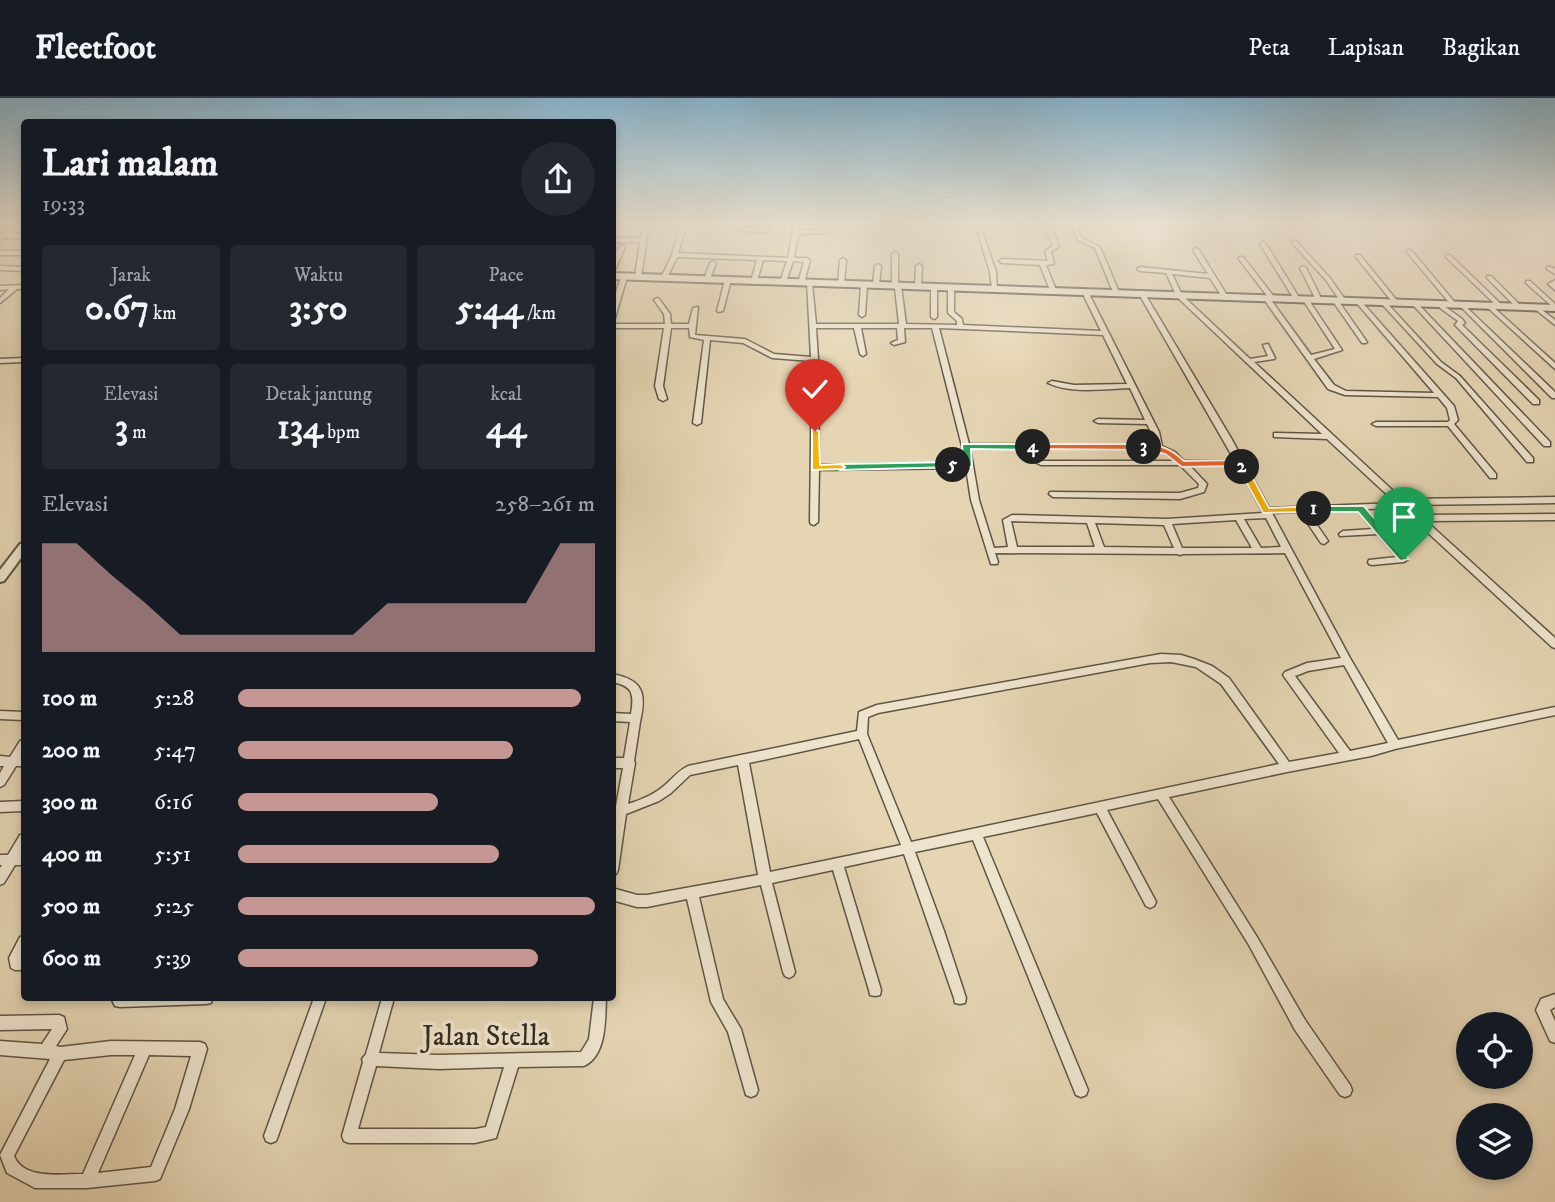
<!DOCTYPE html>
<html lang="id">
<meta charset="utf-8">
<style>
body{margin:0;font-family:"IM FELL DW Pica",serif;background:#242831;color:#f1f3f6;height:100vh;display:flex;flex-direction:column;font-size:26px;white-space:nowrap}
*{box-sizing:border-box;margin:0}
p{font-size:23px;color:#9ea1a6}
.icon{flex:none;width:38px;height:38px;fill:none;stroke:currentColor;stroke-width:2;stroke-linecap:round;stroke-linejoin:round}
.map{position:relative;flex:1;overflow:hidden}
.sheet{position:absolute;left:21px;top:21px;width:595px;height:882px;display:flex;flex-direction:column;background:#171b24;border-radius:7px;box-shadow:0 4px 10px #0003}
.sheet>*{flex:none}
.buttons{position:absolute;left:1456px;top:914px;display:grid;gap:14px}
.buttons a{display:grid;place-items:center;width:77px;height:77px;border-radius:50%;background:#171b24;box-shadow:0 4px 10px #0003;font-size:35px}
.pin{position:absolute;display:grid;place-items:center;width:60px;height:60px;color:#fff;margin:-72px -30px;border-radius:50% 50% 50% 0;rotate:-45deg;box-shadow:0 0 7px #0007}
.pin .icon{rotate:45deg}
.km{position:absolute;width:35px;height:35px;margin:-18px;border-radius:50%;background:#222;color:#fff;font-size:19px;line-height:35px;text-align:center}
.round{display:grid;place-items:center;flex:none;width:74px;height:74px;border-radius:37px;background:#242831}
.headline{display:flex;align-items:center;justify-content:space-between;height:119px;padding:0 21px}
h1{font-size:38px;font-weight:700;line-height:52px}
.metrics{display:grid;grid-template-columns:repeat(3,1fr);gap:10px;height:119px;padding:7px 21px}
.metrics div{display:grid;align-content:center;border-radius:7px;background:#242831;text-align:center}
.metrics b{font-size:35px;font-weight:700}
.metrics small{font-size:19px;font-weight:400}
.metrics p{font-size:19px}
.chart{height:196px;padding:14px 21px}
.chart p{display:flex;justify-content:space-between}
.chart svg{width:100%;height:126px;margin-top:7px;fill:#c59692;opacity:.7}
ul{padding:0 21px;list-style:none;font-size:23px}
li{display:grid;grid-template-columns:112px 84px 1fr;align-items:center;height:52px}
li i{height:18px;border-radius:9px;background:#c59692}
header{display:flex;align-items:center;gap:42px;box-sizing:border-box;height:98px;padding:0 35px;background:#171b24;border-bottom:2px solid #363941}
header strong{font-size:33px}
nav{display:flex;gap:38px;margin-inline-start:auto;font-size:24px}
.map>svg:first-child{display:block}
.lines{fill:none;stroke-linecap:round;stroke-linejoin:round}
.minor-casing{stroke:#5f5545;stroke-width:3}
.tertiary-casing{stroke:#5f5545;stroke-width:4}
.secondary-casing{stroke:#322a20;stroke-width:4}
.minor{fill:#eee4ce;fill-rule:evenodd}
.tertiary{fill:#eee4ce;fill-rule:evenodd}
.secondary{fill:#eee4ce;fill-rule:evenodd}
.split-1{fill:#22a559;stroke:#fff;stroke-width:2}
.split-2{fill:#f5b400;stroke:#fff;stroke-width:2}
.split-3{fill:#f0652b;stroke:#fff;stroke-width:2}
.split-4{fill:#f0652b;stroke:#fff;stroke-width:2}
.split-5{fill:#22a559;stroke:#fff;stroke-width:2}
.split-6{fill:#22a559;stroke:#fff;stroke-width:2}
.split-7{fill:#f5b400;stroke:#fff;stroke-width:2}
.labels{text-anchor:middle;dominant-baseline:central;stroke-width:7;stroke-linejoin:round;paint-order:stroke}
.near-street-label{font-size:28px;fill:#322a20;stroke:#eee4ce}
</style>
<header>
<strong>Fleetfoot</strong>
<nav><a>Peta</a><a>Lapisan</a><a>Bagikan</a></nav>
</header>
<div class="map">
<svg width="1555" height="1104" viewBox="0 0 1555 1104">
<rect width="100%" height="100%" fill="#e5d5b3"/>
<filter id="stains"><feTurbulence type="fractalNoise" baseFrequency=".00286" numOctaves="4"/><feColorMatrix values="0 0 0 0 .2 0 0 0 0 .09 0 0 0 0 .02 0 0 0 .5 -.17"/></filter>
<radialGradient id="worn" r=".72"><stop offset=".6" stop-color="#630" stop-opacity="0"/><stop offset="1" stop-color="#630" stop-opacity=".3"/></radialGradient>
<g class="lines">
<defs>
<path id="minor" d="M17 126H24L9 136H24V140H4L0 142V137Z
M681 126H687L678 155 788 160 794 126H800L799 132H821L822 126H828L825 135 798 136 794 160H807L810 162 804 185 801 187 798 185 804 164 793 163 786 184 783 186 780 184 787 163 763 162 757 183 754 185 751 183 757 162 677 159 667 180 662 181 661 180 672 157Z
M738 126H744L745 130H764L766 126H772L768 133 766 134 740 133Z
M1043 126H1049L1059 148 1051 154 1054 166 1046 167 1056 192 1053 194 1050 192 1040 167 1002 165 999 163 1002 161 1048 163 1045 153 1053 147Z
M1072 127H1076L1082 140 1100 149 1119 194 1118 195 1113 194 1095 150 1078 142Z
M645 130 648 132 641 179 638 181 635 179 640 144H612V140H641L642 132Z
M978 135 983 136 996 174 997 192 992 191 990 174Z
M1292 143H1296L1330 180 1346 203 1345 204H1341L1326 182 1292 145Z
M1263 144 1266 146 1300 201 1299 202 1294 201 1260 146Z
M622 147 625 149 615 172 612 174C612 164 614 153 622 147Z
M1196 150 1199 152 1228 199 1223 200 1210 180 1172 176 1182 197 1250 261 1268 258 1263 247 1268 246 1275 260 1274 261 1254 264 1402 401 1555 399V405L1408 407 1420 417 1555 416V422L1426 423 1555 540V550L1552 549 1401 410 1366 411 1408 461 1404 464 1372 467 1369 466 1368 464 1369 462 1397 459 1378 436 1340 438 1339 436 1343 433 1373 431 1357 412 1308 414 1328 443 1324 446 1321 445 1300 414 1272 415 1350 560 1398 642 1555 609V617L1395 651 1371 658 1287 674 1169 699 1257 839 1305 922 1350 987 1352 992 1350 997 1345 999 1340 997 1295 932 1249 847 1158 701 1107 712 1154 800 1156 804 1154 808 1150 810 1146 808 1097 715 983 739 1088 992 1086 997 1081 999 1076 997 973 742 915 754 944 833 966 900 965 905 960 906 955 905 954 900 904 756 844 769 881 892 880 897 875 898 870 897 869 892 833 772 772 785 795 874 793 878 789 880 785 878 783 874 761 787 699 799 723 901 741 931 758 992 756 997 751 999 746 997 728 934 711 904 687 801 647 809H637L612 802V790L637 797H647L758 777 738 667 690 677 671 695 659 703 626 716 618 772 616 776 612 777V733L615 718H612V708H616L623 670H612V660H624L630 624 612 623V615L631 616C634 597 634 588 612 584V576C645 582 646 597 640 624 638 637 636 650 634 663L635 665 628 706C641 702 655 696 665 687 673 680 678 673 688 668L857 633 859 614 877 607 1161 556 1181 557 1194 561 1212 568 1229 580 1289 664 1339 655 1283 577 1285 574 1307 565 1341 560 1285 455 1183 456 1180 457 1177 456 995 455 998 464 997 466H991L971 402 966 370 819 372 818 424 814 427 811 426 810 424 812 263 772 260 743 245 710 242 701 325 697 327 693 325 704 242 690 239 689 230H671L663 288 667 301 663 303 659 301 655 288 664 230H612V226H665L664 216 654 202 657 200 659 201 670 216 671 226H689L693 210 698 209 695 237 745 241 774 256 811 259 807 184 812 185 816 226H899L895 190 892 188V156L895 154 898 156V186L901 188 906 226 957 227V223L948 215V189L951 187 954 189V214L962 221 963 227 1101 233 1082 194 1085 192 1088 194 1159 334 1162 348 1175 354 1184 363H1235L1139 196 1142 194 1145 196 1231 340 1269 410 1396 405 1327 341 1274 339V335H1277L1322 336 1177 199 1166 175 1140 173 1137 171 1140 169 1208 176 1193 152ZM816 230H854L860 256 863 258 866 256 861 230H897L898 242 891 245 894 247 905 244 904 230H932L962 348 965 365 819 367 818 261ZM939 230 1103 237 1127 286 1074 287 1052 283 1048 285C1071 296 1104 291 1130 290L1145 322 1098 321 1094 323 1098 325 1147 326 1151 334 1154 347 969 346ZM970 350 1157 351 1169 358 1174 363H1041L1037 365 1041 367H1180L1199 386 1198 390 1180 395 1050 394 1049 396 1053 399 1180 401 1204 394 1207 386 1189 367H1238L1263 415 1167 421 1012 417 1003 422 1008 449 994 450 979 402ZM1266 420 1281 449 1261 450 1244 421ZM1236 422 1252 450H1182L1172 426ZM1011 423 1087 425 1095 449H1017ZM1095 425 1164 427 1174 450 1104 449ZM1171 564 1196 569 1221 586 1279 666 911 744 867 636 868 619 878 615 1150 565ZM1344 567 1388 645 1350 653 1295 578 1308 573ZM859 641 901 747 770 774 749 665Z
M1407 152H1411L1456 206V208H1452L1407 154Z
M0 153H24V157H0Z
M1356 157H1360L1398 204V206H1394L1356 159Z
M1446 157H1450L1503 208V210H1499L1446 159Z
M1239 159H1243L1275 200V202H1271L1311 257 1335 251 1303 202 1308 201 1342 252 1314 261 1334 287 1346 293 1434 295 1355 203 1360 202 1454 308 1458 322 1454 326 1496 376V380H1490L1448 328H1376L1372 326 1376 324H1448L1450 322 1447 310 1438 299 1345 297 1328 291 1263 200 1268 199 1239 161Z
M843 160 846 162 844 186 841 188 838 186 840 162Z
M713 163 716 165 710 181 705 182 704 181 710 165Z
M878 166 881 168 879 187 876 189 873 187 875 168Z
M919 166 922 168 921 189 918 191 915 189 916 168Z
M0 168 24 169V173L0 172Z
M1303 168 1306 170 1322 202 1321 203 1316 202 1300 170Z
M1547 169H1551L1555 171V176L1547 171Z
M624 177 627 179 615 220 612 222V207L621 179Z
M1487 178H1491L1521 208V210H1517L1487 180Z
M728 180 731 182 723 213 718 214 717 213 725 182Z
M1555 182V192L1548 186Z
M1526 183H1530L1555 206V211L1526 185Z
M864 185 867 187 865 217 862 219 859 217 861 187Z
M24 187V191H17L0 205V200L9 191 0 192V188Z
M934 187 937 189V219L934 221 931 219V189Z
M1333 201H1337L1367 244 1366 245H1362L1332 202Z
M1381 203H1385L1441 264 1460 278 1533 360V364H1527L1456 280 1437 266 1381 205Z
M1413 205H1417L1550 344V348H1544L1413 207Z
M1436 205H1440L1462 221 1465 225 1462 227 1539 302V306H1533L1456 228 1455 227 1458 223 1436 207Z
M1462 205 1555 294V300H1552L1459 207Z
M1487 207H1491L1555 265V271L1487 209Z
M1537 208 1555 222V227L1535 211 1534 210Z
M24 260V264L0 265V261Z
M0 613 24 614V622L0 621Z
M24 642V654L21 659 24 660V668H16L4 687 0 689V675L4 668H0V658L10 659 20 643Z
M24 703V713L0 714V704Z
M24 736V751L21 757H24V767H15L4 785 0 787V770L2 767H0V757H8L20 737Z
M24 837V855L22 860H24V872H15L11 870 9 860 20 839Z
M1555 896V909L1550 912 1555 923V945L1550 943 1536 912 1541 901Z
M111 900H212L211 905 206 906 120 909 115 908Z
M314 900H326L278 1038 276 1043 271 1045 266 1043 264 1038Z
M382 900H394L379 955 439 957 581 954 589 941 594 900H606C605 921 607 957 584 968L518 969 496 1040 475 1045H349L344 1043 342 1038 363 964 362 961 366 956ZM376 968 439 971 504 969 486 1029 475 1031H358Z
M59 917 64 919 67 931 56 948 60 949 111 943 200 944 205 946 207 951 189 1011 160 1081 155 1083 87 1090H35L7 1075 0 1057 50 961 0 957V943L42 946 52 931 0 932V918ZM111 957H135L83 1076C61 1076 24 1082 14 1058L64 962ZM149 957 191 958 175 1011 151 1069 98 1075Z"/>
<path id="tertiary" d="M24 445V456L4 483 0 484V472L20 446Z"/>
<path id="secondary" d="M612 175 1555 207V213L612 181Z"/>
</defs>
<use href="#minor" class="minor-casing"/>
<use href="#tertiary" class="tertiary-casing"/>
<use href="#secondary" class="secondary-casing"/>
<use href="#minor" class="minor"/>
<use href="#tertiary" class="tertiary"/>
<use href="#secondary" class="secondary"/>
</g>
<linearGradient id="sky" x2="0" y2="1"><stop stop-color="#87b6d1"/><stop offset="0.45" stop-color="#f3ecdd"/><stop offset="1" stop-color="#f3ecdd" stop-opacity="0"/></linearGradient>
<rect width="1555" height="280" fill="url(#sky)"/>
<path class="split-1" d="M1314 408H1364L1409 461 1400 463 1358 414H1311V409Z"/>
<path class="split-2" d="M1239 367H1246L1269 410 1314 408 1319 411 1314 414 1263 415 1238 369Z"/>
<path class="split-3" d="M1144 346C1162 347 1171 351 1184 363L1240 362 1247 369 1242 372 1237 368 1182 369 1165 356 1141 351 1139 349Z"/>
<path class="split-4" d="M1033 346H1144L1148 349 1144 352 1030 351 1028 349Z"/>
<path class="split-5" d="M962 346H1033L1037 349 1033 352 971 351 972 369H950V365L963 364Z"/>
<path class="split-6" d="M953 364 957 365V369L840 372 835 369 840 366Z"/>
<path class="split-7" d="M812 331 819 333 820 367 840 366 845 369 843 371 812 372Z"/>
<g class="labels">
<g class="near-street-label">
<text x="486" y="938">Jalan Stella</text>
</g>
</g>
<rect width="100%" height="100%" filter="url(#stains)"/>
<rect width="100%" height="100%" fill="url(#worn)"/>
</svg>
<div class="buttons">
<a><svg class="icon" aria-label="locate" viewBox="0 0 24 24"><circle cx="12" cy="12" r="6"/><path d="M12 2v4M12 18v4M2 12h4M18 12h4"/></svg></a>
<a><svg class="icon" aria-label="layers" viewBox="0 0 24 24"><path d="M12 4l9 5-9 5-9-5zM3 14l9 5 9-5"/></svg></a>
</div>
<div class="pin" style="left:1404px;top:461px;background:#1e9e55"><svg class="icon" aria-label="arrive" viewBox="0 0 24 24"><path d="M6 21V4h12l-3 4 3 4H6"/></svg></div>
<div class="pin" style="left:815px;top:333px;background:#d93025"><svg class="icon" aria-label="check" viewBox="0 0 24 24"><path d="M5 12l5 5 9-10"/></svg></div>
<b class="km" style="left:1314px;top:411px">1</b>
<b class="km" style="left:1242px;top:369px">2</b>
<b class="km" style="left:1144px;top:349px">3</b>
<b class="km" style="left:1033px;top:349px">4</b>
<b class="km" style="left:953px;top:367px">5</b>
<section class="sheet">
<div class="headline"><div><h1>Lari malam</h1><p>19:33</p></div><a class="round"><svg class="icon" aria-label="share" viewBox="0 0 24 24"><path d="M12 15V3M7 8l5-5 5 5M5 13v7h14v-7"/></svg></a></div>
<div class="metrics">
<div><p>Jarak</p><b>0.67<small> km</small></b></div>
<div><p>Waktu</p><b>3:50</b></div>
<div><p>Pace</p><b>5:44<small> /km</small></b></div>
</div>
<div class="metrics">
<div><p>Elevasi</p><b>3<small> m</small></b></div>
<div><p>Detak jantung</p><b>134<small> bpm</small></b></div>
<div><p>kcal</p><b>44</b></div>
</div>
<div class="chart"><p><span>Elevasi</span>258–261 m</p>
<svg viewBox="0 0 160 44" preserveAspectRatio="none"><path d="M0 44V6L10 6L20 17L30 27L40 38L50 38L60 38L70 38L80 38L90 38L100 27L110 27L120 27L130 27L140 27L150 6L160 6V44z"/></svg>
</div>
<ul>
<li><b>100 m</b>5:28<i style="width:96%"></i></li>
<li><b>200 m</b>5:47<i style="width:77%"></i></li>
<li><b>300 m</b>6:16<i style="width:56%"></i></li>
<li><b>400 m</b>5:51<i style="width:73%"></i></li>
<li><b>500 m</b>5:25<i style="width:100%"></i></li>
<li><b>600 m</b>5:39<i style="width:84%"></i></li>
</ul>
</section>
</div>
